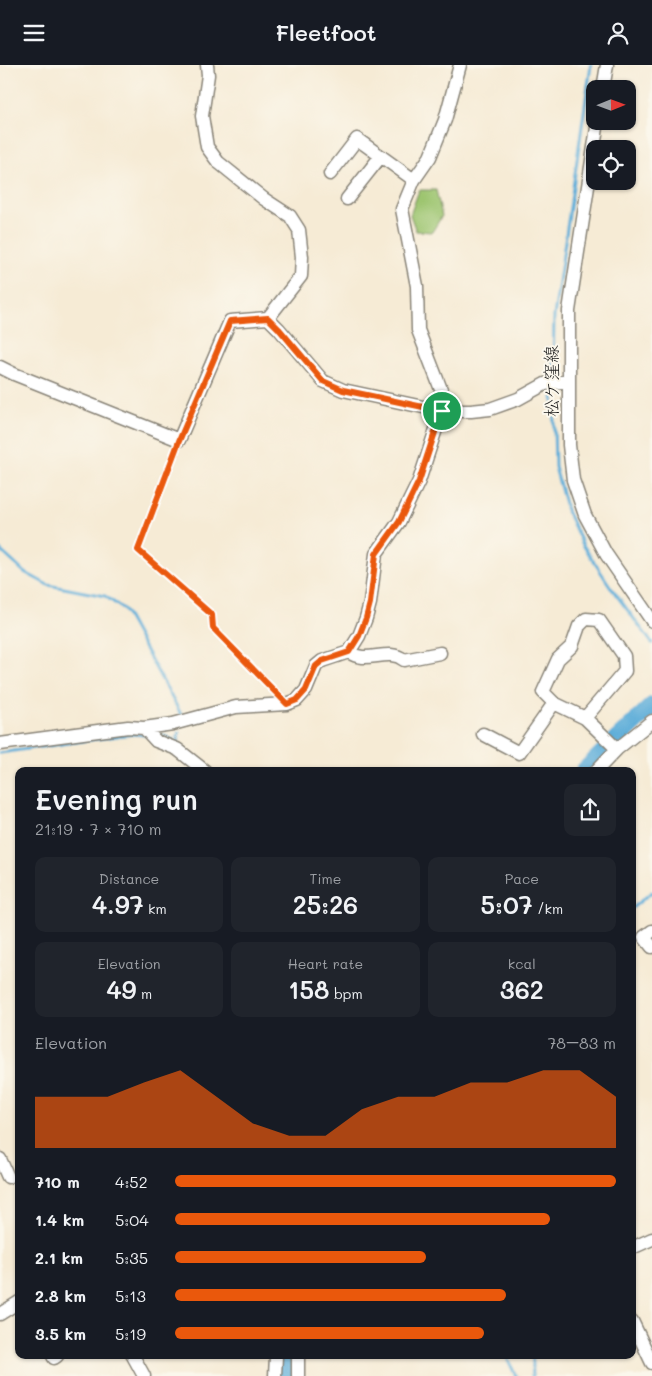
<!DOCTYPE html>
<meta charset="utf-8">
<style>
body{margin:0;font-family:Mali,"Klee One",sans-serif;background:#20242c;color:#f1f3f6;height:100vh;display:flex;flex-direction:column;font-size:19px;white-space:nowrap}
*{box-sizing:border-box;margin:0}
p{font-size:16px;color:#9ea1a6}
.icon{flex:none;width:28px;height:28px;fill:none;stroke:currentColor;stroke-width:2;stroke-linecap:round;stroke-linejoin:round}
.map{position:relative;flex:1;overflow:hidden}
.details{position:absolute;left:15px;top:702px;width:621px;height:592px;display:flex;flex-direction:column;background:#171b24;border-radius:10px;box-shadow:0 1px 4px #0004}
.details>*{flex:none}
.needle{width:32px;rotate:89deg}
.tools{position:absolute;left:586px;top:15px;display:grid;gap:10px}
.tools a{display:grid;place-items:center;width:50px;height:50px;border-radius:10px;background:#171b24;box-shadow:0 1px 4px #0004;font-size:25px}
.pin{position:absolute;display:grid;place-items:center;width:42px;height:42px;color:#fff;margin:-21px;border:2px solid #fff;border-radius:50%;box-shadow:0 1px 5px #0007}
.round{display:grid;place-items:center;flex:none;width:52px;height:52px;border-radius:10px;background:#20242c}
.summary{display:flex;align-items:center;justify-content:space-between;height:85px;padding:0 20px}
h1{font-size:28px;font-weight:600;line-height:38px}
.stats{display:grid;grid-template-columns:repeat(3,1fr);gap:8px;height:85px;padding:5px 20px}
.stats div{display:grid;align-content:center;border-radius:10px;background:#20242c;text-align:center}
.stats b{font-size:25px;font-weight:600}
.stats small{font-size:14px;font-weight:400}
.stats p{font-size:14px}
.chart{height:140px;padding:10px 20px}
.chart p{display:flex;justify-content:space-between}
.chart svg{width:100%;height:90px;margin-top:5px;fill:#ea580c;opacity:.7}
ul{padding:0 20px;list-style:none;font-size:16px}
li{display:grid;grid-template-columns:80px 60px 1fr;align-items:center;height:38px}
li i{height:12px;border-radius:6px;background:#ea580c}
header{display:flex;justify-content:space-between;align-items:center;height:65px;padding:0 20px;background:#171b24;font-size:22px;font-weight:600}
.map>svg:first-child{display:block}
.green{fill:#9dc570;stroke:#5c7046}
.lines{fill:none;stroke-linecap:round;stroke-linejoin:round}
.stream{stroke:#5eaed9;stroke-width:3}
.river{stroke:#5eaed9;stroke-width:18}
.minor-casing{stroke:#898478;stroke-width:15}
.path{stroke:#898478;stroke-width:2;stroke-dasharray:1 4;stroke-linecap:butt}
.minor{stroke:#fff;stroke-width:12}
.route-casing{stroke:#fff;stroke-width:10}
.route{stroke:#ea580c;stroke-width:6}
.labels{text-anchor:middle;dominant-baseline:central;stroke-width:4;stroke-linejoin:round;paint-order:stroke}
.street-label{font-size:18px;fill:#1c1c1c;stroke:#fbf7ec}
</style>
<header><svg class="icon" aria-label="menu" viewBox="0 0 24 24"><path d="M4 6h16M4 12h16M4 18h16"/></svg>Fleetfoot<svg class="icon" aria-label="person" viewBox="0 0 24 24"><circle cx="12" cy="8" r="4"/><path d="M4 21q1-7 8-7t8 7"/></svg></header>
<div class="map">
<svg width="652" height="1311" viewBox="0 0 652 1311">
<rect width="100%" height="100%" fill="#fbf7ec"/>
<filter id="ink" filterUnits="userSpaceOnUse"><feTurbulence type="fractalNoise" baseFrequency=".02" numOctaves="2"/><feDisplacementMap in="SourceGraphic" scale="10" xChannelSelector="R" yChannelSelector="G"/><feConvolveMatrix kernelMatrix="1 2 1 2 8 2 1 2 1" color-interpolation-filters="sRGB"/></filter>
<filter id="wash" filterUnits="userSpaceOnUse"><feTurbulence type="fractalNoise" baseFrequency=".0096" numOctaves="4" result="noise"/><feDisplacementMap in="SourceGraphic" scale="20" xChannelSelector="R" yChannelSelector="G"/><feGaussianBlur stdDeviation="1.12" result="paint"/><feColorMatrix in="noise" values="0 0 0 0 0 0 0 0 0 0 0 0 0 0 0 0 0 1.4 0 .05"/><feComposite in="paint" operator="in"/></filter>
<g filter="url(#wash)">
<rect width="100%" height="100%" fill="#f6ebd5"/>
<path class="green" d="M419 125H436L442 151 432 167 416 166 410 150Z"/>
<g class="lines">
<path class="stream" d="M553 314 554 251 591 0
M553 320 555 402 567 446 583 480 612 524 652 578
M0 485 24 507 48 520 105 531 123 544 182 651
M157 670H164L177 677
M179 678 177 677 179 667
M0 688 131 669 146 670
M632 843 652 827
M506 1291 516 1311
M532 1311 533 1291"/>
<path class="river" d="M584 706 652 641
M284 1311V1291"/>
</g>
</g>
<g filter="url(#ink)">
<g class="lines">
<defs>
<path id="minor" d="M207 0 208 10 202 51 207 82 218 97 264 134 290 151 299 165 302 192 301 211 268 253
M603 24 607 0
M598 56 569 246V380L573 415 585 450 606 489 652 556
M330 109 357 74 414 115
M347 134 381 91
M0 302 14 309 179 375 230 256 268 253 279 264 323 316 343 325 442 346H471L490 344 518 334 545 319 568 316
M349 587C366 600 388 582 404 595L440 588
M554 638 585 653
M144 663 156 676 177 684 205 706
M483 669 519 688 554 638 543 627 558 594 572 581 579 561 586 554 599 555 624 591 625 606 585 653 617 684
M0 679 128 662 144 663 173 659 236 642 287 639 297 635 306 625 316 601 322 596 349 587 359 571 366 553 370 538 376 489 399 457 419 416 442 346V327L418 265 417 221 402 144 414 115 430 92 445 55 460 0
M596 706 617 684 652 656
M652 866 644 872 652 882
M0 1094 8 1112
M632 1183 652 1174
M0 1249 19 1237
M632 1256 652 1298
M53 1291 54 1293 57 1291
M133 1291 144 1311
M298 1291V1311
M275 1311 276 1291"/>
</defs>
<use href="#minor" class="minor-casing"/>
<path class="path" d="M176 385 138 485 212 550 213 563 276 629"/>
<use href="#minor" class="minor"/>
</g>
</g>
<g class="lines" filter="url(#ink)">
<defs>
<path id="route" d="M268 253 279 264 323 316 343 325 442 346 419 416 399 457 376 489 370 538 366 553 359 571 349 587 322 596 316 601 306 625 297 635 287 639 213 563 212 550 138 485 179 376 230 256Z"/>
</defs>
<use href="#route" class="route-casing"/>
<use href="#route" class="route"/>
</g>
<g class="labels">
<g class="street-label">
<text transform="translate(551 316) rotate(-90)">松ケ窪線</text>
</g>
</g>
</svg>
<div class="tools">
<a><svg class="needle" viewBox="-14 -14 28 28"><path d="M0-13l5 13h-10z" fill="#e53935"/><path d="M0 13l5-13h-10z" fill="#9ea1a6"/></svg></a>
<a><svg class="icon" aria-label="locate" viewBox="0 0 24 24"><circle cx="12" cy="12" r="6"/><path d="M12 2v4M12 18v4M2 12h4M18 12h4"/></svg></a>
</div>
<div class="pin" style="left:442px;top:346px;background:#1e9e55"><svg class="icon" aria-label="arrive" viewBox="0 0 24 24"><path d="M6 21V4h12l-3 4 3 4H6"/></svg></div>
<section class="details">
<div class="summary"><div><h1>Evening run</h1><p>21:19 · 7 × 710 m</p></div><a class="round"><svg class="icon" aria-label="share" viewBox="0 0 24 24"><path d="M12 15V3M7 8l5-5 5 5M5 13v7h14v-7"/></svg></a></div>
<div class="stats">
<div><p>Distance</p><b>4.97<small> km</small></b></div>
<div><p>Time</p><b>25:26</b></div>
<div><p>Pace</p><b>5:07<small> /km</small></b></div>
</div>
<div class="stats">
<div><p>Elevation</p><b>49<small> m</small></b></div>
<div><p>Heart rate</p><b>158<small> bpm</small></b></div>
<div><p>kcal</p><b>362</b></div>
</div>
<div class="chart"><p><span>Elevation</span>78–83 m</p>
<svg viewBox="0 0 160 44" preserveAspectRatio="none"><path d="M0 44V19L10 19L20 19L30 12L40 6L50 19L60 32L70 38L80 38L90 25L100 19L110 19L120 12L130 12L140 6L150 6L160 19V44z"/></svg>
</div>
<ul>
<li><b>710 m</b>4:52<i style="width:100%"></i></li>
<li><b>1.4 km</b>5:04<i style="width:85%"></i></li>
<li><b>2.1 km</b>5:35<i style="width:57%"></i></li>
<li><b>2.8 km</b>5:13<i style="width:75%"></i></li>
<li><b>3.5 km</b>5:19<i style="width:70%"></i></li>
</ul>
</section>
</div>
